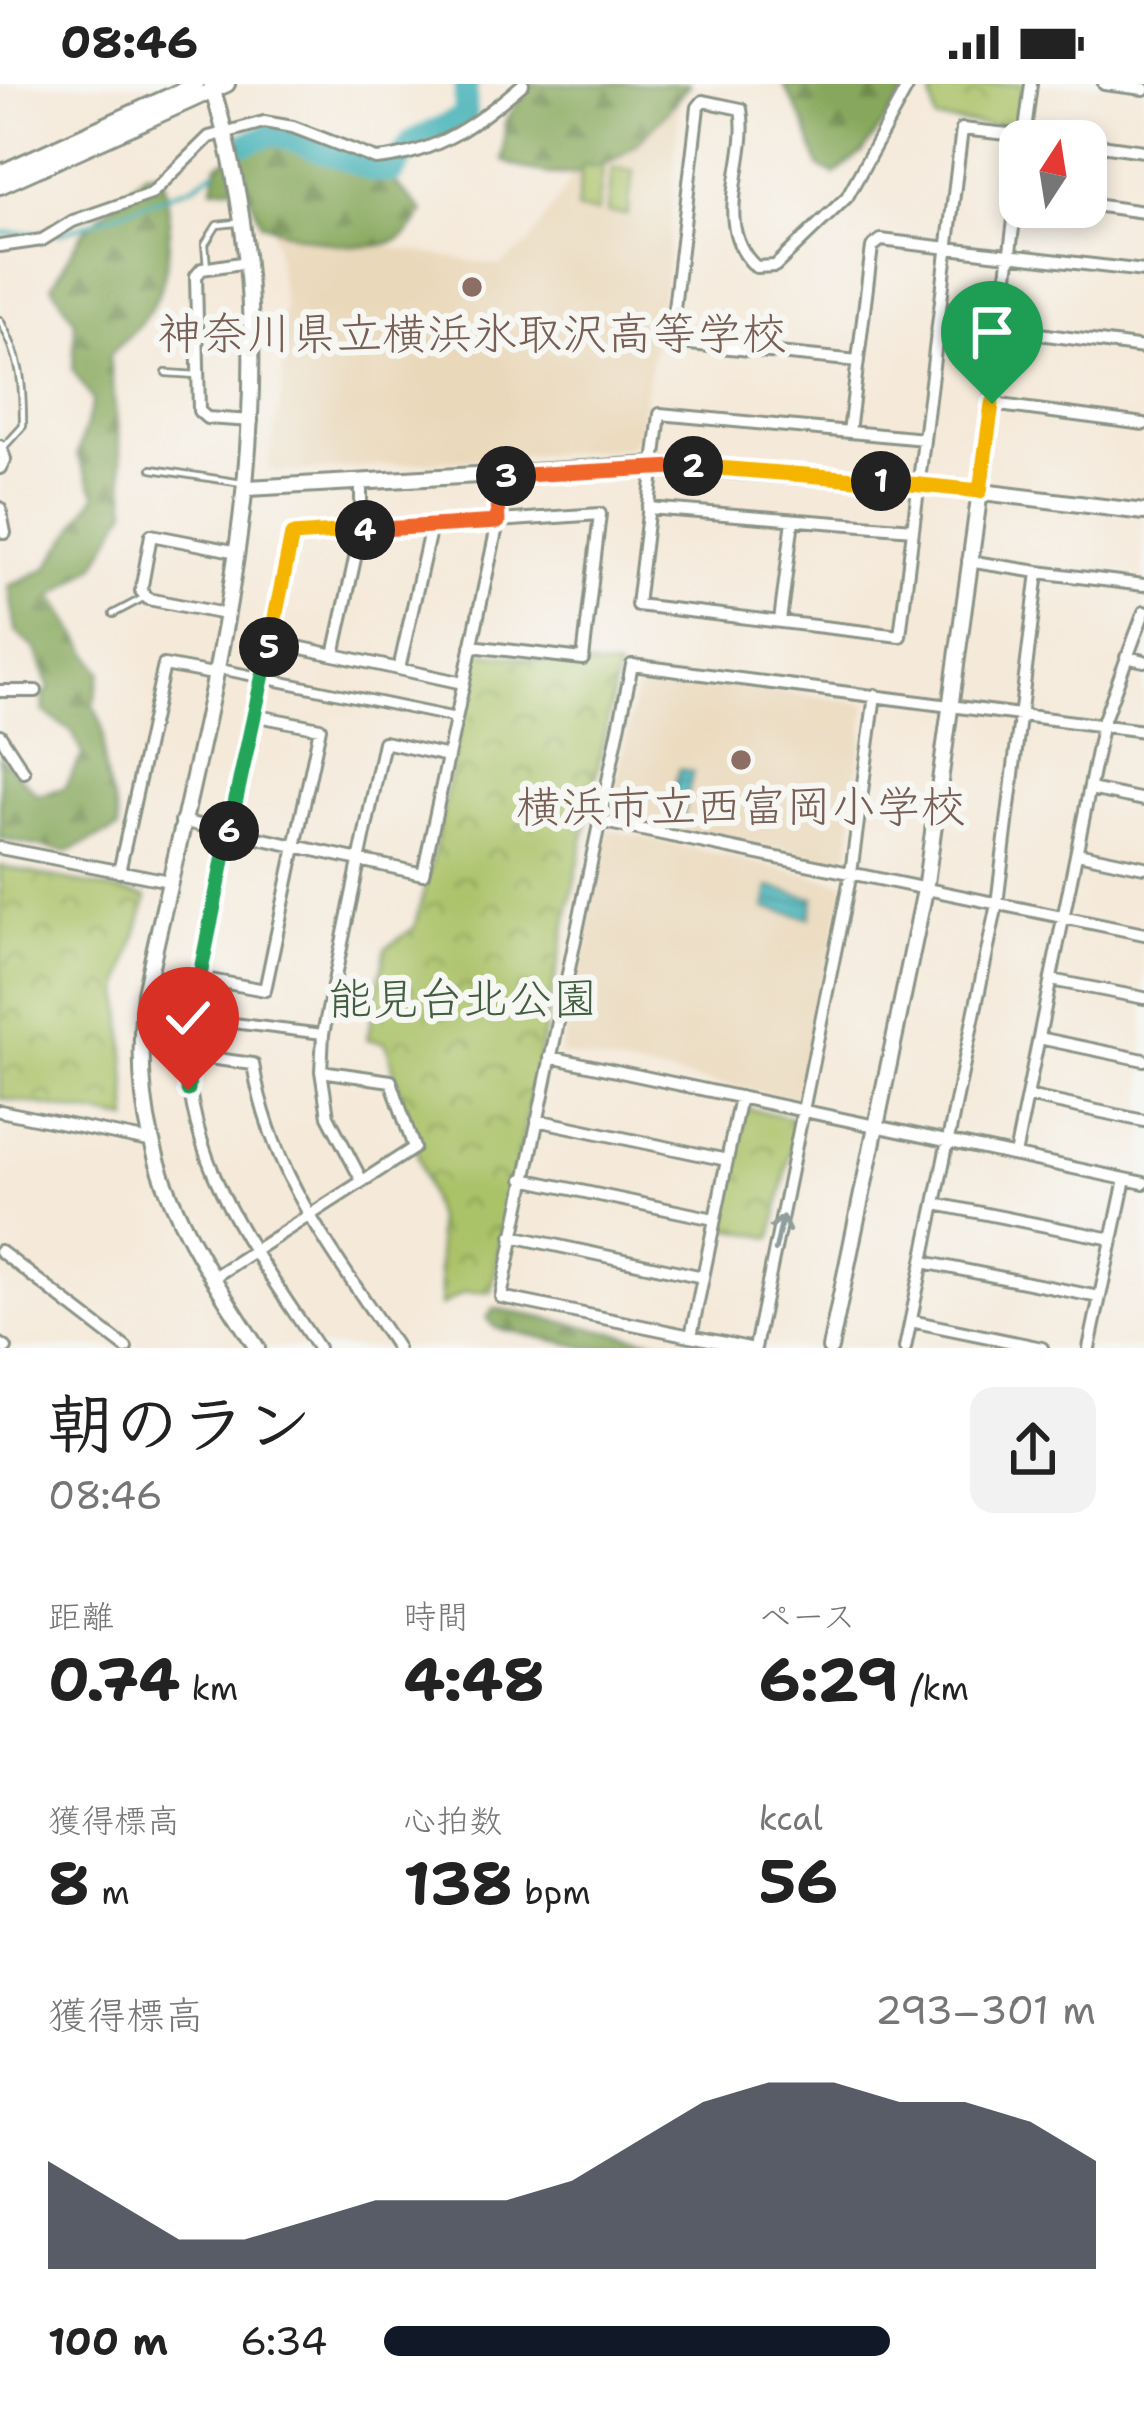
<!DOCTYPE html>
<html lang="ja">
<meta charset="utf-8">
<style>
body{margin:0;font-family:"Shantell Sans","Klee One",sans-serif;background:#f2f2f2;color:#222;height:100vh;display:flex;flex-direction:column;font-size:45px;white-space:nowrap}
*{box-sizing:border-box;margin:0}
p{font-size:39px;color:#767676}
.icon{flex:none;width:66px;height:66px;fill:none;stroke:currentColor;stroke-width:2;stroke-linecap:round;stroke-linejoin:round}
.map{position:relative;height:1264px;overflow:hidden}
.side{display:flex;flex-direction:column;background:#fff;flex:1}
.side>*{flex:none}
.needle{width:78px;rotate:12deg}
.tools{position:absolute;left:999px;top:36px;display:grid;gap:24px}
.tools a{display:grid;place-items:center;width:108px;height:108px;border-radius:24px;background:#fff;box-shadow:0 6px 18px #0003;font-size:60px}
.pin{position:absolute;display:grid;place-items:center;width:102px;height:102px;color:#fff;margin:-123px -51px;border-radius:50% 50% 50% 0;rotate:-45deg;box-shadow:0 0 12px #0007}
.pin .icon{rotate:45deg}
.km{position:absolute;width:60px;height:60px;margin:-30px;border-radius:50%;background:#222;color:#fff;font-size:33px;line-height:60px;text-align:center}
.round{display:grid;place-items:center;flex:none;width:126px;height:126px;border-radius:24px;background:#f2f2f2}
.overview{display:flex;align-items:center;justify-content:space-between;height:204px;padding:0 48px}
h1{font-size:66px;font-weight:700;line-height:90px}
.metrics{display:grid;grid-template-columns:repeat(3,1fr);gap:18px;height:204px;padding:12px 48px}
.metrics div{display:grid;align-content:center}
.metrics b{font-size:60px;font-weight:700}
.metrics small{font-size:33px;font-weight:400}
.metrics p{font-size:33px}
.chart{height:336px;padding:24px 48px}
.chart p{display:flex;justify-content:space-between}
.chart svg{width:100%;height:216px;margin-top:12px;fill:#111827;opacity:.7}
ul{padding:0 48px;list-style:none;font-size:39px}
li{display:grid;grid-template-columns:192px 144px 1fr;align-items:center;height:90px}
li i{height:30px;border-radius:15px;background:#111827}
.status{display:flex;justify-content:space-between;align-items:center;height:84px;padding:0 60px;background:#fff;direction:ltr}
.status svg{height:33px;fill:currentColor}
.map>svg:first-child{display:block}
.built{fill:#ead8ba}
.forest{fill:url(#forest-firs);stroke:#537248;stroke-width:3}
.park{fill:url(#park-crowns);stroke:#64804e;stroke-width:3}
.garden{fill:#aac268;stroke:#64804e;stroke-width:3}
.water{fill:url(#water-rules);stroke:#2f7675;stroke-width:3}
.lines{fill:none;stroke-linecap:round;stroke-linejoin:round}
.stream{stroke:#3fb0b6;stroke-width:4.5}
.river{stroke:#3fb0b6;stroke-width:24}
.service-casing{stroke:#8a9386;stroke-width:10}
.pedestrian-casing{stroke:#8a9386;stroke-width:14}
.minor-casing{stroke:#8a9386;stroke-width:16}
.tertiary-casing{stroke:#8a9386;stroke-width:20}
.service{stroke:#fff;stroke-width:4.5}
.pedestrian{stroke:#fff;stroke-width:8}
.minor{stroke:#fff;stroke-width:10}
.tertiary{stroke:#fff;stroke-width:14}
.oneway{stroke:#8f9e9a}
.split-1-casing{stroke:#fff;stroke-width:24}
.split-2-casing{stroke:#fff;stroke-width:24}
.split-3-casing{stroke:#fff;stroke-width:24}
.split-4-casing{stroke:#fff;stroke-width:24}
.split-5-casing{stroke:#fff;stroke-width:24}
.split-6-casing{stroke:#fff;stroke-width:24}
.split-7-casing{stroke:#fff;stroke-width:24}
.split-8-casing{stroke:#fff;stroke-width:24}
.split-1{stroke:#f5b400;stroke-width:15}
.split-2{stroke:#f5b400;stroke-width:15}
.split-3{stroke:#f0652b;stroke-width:15}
.split-4{stroke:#f0652b;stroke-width:15}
.split-5{stroke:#f5b400;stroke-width:15}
.split-6{stroke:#22a559;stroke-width:15}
.split-7{stroke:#22a559;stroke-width:15}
.split-8{stroke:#22a559;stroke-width:15}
.education-dot{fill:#8d6e63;stroke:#f6f6f2;stroke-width:4.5}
.labels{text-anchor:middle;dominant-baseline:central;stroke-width:12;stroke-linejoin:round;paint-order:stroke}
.education-label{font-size:45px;fill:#785e54;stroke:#f6f6f2}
.park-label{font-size:45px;fill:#425e41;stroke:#f6f6f2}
</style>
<div class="status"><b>08:46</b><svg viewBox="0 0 49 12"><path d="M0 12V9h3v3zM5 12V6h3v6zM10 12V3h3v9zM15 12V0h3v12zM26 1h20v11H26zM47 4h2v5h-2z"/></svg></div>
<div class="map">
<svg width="1144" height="1264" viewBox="0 0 1144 1264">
<defs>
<pattern id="forest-firs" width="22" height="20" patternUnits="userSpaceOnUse" patternTransform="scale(3)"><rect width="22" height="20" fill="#87a85c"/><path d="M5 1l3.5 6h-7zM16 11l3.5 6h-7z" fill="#6e8a4d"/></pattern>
<pattern id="park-crowns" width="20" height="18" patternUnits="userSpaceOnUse" patternTransform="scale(3)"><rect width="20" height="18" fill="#aac268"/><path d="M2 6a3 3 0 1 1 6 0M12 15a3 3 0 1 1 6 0" fill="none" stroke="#8a9f56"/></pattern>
<pattern id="water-rules" width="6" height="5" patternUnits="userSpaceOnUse" patternTransform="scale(3)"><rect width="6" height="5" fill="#3fb0b6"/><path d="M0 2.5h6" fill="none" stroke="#349095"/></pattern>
</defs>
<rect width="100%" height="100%" fill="#f6f6f2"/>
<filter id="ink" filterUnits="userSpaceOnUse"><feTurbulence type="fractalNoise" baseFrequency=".00833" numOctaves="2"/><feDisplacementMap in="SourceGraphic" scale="24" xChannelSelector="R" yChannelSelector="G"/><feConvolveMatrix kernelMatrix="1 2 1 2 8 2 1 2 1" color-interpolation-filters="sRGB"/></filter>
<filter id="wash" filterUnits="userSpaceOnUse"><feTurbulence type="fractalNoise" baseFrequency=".004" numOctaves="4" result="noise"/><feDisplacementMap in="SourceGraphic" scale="48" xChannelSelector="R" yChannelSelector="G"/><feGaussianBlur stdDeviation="2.7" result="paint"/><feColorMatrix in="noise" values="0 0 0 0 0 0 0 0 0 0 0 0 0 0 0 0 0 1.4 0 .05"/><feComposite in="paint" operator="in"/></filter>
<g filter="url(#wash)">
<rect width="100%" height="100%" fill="#f5e9d9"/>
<path class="built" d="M679 11 668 177 638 355 628 364 276 389 268 383 282 308 284 223 273 143 500 182 529 160 570 97 560 71Z
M640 589 866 619 850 768 837 778 609 731Z
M607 745 845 799 801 1016 560 970Z"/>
<path class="forest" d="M530 0H689C638 68 589 115 503 77L505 38Z
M783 0H912L863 68 835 90 819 83 805 40Z
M253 61 339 63 381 84 423 128C418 135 412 147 405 152 371 175 297 153 262 139L245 102 213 104 217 81Z
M146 88H162C173 130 174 191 148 229 138 245 121 258 109 272L127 425 96 481 53 512 101 588 93 622C109 647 101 661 105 688 109 709 118 723 118 745L67 768 0 755V673L38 711 64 704 83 670 72 648 44 628 43 611 50 605 36 566 16 548 9 502 47 484 96 411 77 371 93 317 73 286 75 237 52 202 83 148Z
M494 1224 690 1264H590L495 1244 487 1234Z"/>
<path class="park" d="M929 0H1024L1019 44 936 36Z
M474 568 618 585 491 1208H464L441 1222 436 1135 386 959 367 955 386 864 414 844 435 765Z
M0 782 147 813 121 904 129 1036 0 1014Z
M746 1024 797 1035 772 1154 720 1143Z"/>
<path class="garden" d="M582 81 603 83 598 128 577 126Z
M612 84 633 86 628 131 608 129Z"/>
<path class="water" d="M679 685 693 688 682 735 668 732Z
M769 803 814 814 810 834 765 824Z"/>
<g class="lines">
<path class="stream" d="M0 149H48
M59 150 193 102 215 87"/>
<path class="river" d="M247 59 274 49 373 86 393 87 413 57 465 32 466 0"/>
</g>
</g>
<g filter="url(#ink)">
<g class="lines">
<defs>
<path id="service" d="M207 184 205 160 217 141 236 139
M0 236C21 275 23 297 23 342L3 364
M166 289 197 291
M152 385 242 399
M113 530 145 513"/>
<path id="pedestrian" d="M215 584 456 634
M253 631 270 557
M160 930 323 950
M187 971 199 894"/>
<path id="minor" d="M1104 0 1144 5
M1024 54 1031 0
M1086 59 1144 67
M1086 120 1144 128
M0 162 42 156 73 137 151 110 209 53 264 38 293 43 376 75C437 70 479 38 523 0
M247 178 202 185 196 192 199 327 207 334 252 337
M1002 245 1144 264
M858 277 670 258 698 23 703 17 741 25C751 77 709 139 756 183L775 182 847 113 909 0
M992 320 1144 340
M849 348 872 163 881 156 1144 187
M924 355 660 330 637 521 900 552 962 45 1071 57
M0 362 5 375 0 384
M980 407 1020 88
M0 424 5 449
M648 424 913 445
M968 477 1038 488
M225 530 148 515 141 507 151 451 238 468
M780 537 793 436
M334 571 361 447V397
M1126 573 1144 577
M399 585 431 442
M463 599 270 557 292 451 600 430 583 575 471 562
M0 607H36
M253 631 320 644 265 906 199 894Z
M0 651 24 688
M1090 705 1144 716
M181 737 423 790 498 438 496 392
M599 737 1144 850
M0 764 169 797
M1077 769 1144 783
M119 788 164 581 213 590
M1051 896 1144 914
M1039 954 1144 976
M550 973 1144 1099
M1027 1012 1144 1037
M0 1027 149 1057
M537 1036 727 1076
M1015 1071 1103 638 1144 528
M523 1095 714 1135
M362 1097 328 1032 321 987 323 950 384 658 448 672
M936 1120 1112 1155
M512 1152 703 1193
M0 1167 126 1264
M923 1178 1099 1213
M212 1194 414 1064 391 997 321 987
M911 1237 1042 1264
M691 1252 740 1013
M0 1260 6 1264
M318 1264C257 1171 190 1087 187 971L253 980C271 1093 336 1171 397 1264
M749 1264 501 1213 632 581 1144 647
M755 1264 851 789 875 611
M905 1264 997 820 1038 488 1144 501
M1089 1264 1125 1095"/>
<path id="tertiary" d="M211 0C307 305 210 608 145 909 128 1064 176 1139 257 1264
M0 89 196 0
M0 102 227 0
M248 404 653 381 918 400 1144 428
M830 1264 925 806 980 407"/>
</defs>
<use href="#service" class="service-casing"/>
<use href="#pedestrian" class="pedestrian-casing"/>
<use href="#minor" class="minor-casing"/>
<use href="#tertiary" class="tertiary-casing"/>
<use href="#service" class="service"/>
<use href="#pedestrian" class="pedestrian"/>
<use href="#minor" class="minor"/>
<use href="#tertiary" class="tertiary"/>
</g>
<defs><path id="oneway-shaft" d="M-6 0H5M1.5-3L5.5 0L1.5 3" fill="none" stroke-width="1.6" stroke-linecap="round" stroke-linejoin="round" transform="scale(3)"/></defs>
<use class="oneway" href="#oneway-shaft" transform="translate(779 1149) rotate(-78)"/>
</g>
<g class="lines" filter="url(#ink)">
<defs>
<path id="split-1" d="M881 397 980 407 992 320"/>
<path id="split-2" d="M693 382 881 397"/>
<path id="split-3" d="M506 392 693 382"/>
<path id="split-4" d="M365 446 498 438 496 392H506"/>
<path id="split-5" d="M269 563 292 451 365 446"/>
<path id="split-6" d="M229 747 269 563"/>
<path id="split-7" d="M192 931 229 747"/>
<path id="split-8" d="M188 1006 192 931"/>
</defs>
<use href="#split-1" class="split-1-casing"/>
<use href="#split-2" class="split-2-casing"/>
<use href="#split-3" class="split-3-casing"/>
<use href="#split-4" class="split-4-casing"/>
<use href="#split-5" class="split-5-casing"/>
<use href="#split-6" class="split-6-casing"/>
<use href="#split-7" class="split-7-casing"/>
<use href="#split-8" class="split-8-casing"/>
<use href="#split-1" class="split-1"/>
<use href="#split-2" class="split-2"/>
<use href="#split-3" class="split-3"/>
<use href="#split-4" class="split-4"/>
<use href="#split-5" class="split-5"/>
<use href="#split-6" class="split-6"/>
<use href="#split-7" class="split-7"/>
<use href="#split-8" class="split-8"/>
</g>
<g class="education-dot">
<circle cx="472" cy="203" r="12"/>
<circle cx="741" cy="676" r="12"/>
</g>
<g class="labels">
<g class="education-label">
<text x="472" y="249">神奈川県立横浜氷取沢高等学校</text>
<text x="741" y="722">横浜市立西富岡小学校</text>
</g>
<g class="park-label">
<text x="463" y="914">能見台北公園</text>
</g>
</g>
</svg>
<div class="tools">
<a><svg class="needle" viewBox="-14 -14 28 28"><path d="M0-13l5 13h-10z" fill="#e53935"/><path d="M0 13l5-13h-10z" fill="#767676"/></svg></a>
</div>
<div class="pin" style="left:992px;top:320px;background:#1e9e55"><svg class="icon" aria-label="arrive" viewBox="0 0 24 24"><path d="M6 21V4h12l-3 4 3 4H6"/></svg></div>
<div class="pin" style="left:188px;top:1006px;background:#d93025"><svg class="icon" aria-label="check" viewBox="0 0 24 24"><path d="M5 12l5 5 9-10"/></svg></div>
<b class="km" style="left:881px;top:397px">1</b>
<b class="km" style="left:693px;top:382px">2</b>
<b class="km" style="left:506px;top:392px">3</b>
<b class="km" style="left:365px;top:446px">4</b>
<b class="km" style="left:269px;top:563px">5</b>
<b class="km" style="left:229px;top:747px">6</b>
</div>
<section class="side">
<div class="overview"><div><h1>朝のラン</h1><p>08:46</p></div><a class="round"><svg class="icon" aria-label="share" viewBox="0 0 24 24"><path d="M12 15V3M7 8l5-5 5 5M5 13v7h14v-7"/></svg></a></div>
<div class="metrics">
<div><p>距離</p><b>0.74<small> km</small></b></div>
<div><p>時間</p><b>4:48</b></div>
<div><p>ペース</p><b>6:29<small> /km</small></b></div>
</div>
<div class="metrics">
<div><p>獲得標高</p><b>8<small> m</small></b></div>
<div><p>心拍数</p><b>138<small> bpm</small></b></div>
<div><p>kcal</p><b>56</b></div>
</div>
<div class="chart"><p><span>獲得標高</span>293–301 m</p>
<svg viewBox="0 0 160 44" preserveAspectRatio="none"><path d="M0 44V22L10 30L20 38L30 38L40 34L50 30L60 30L70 30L80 26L90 18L100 10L110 6L120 6L130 10L140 10L150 14L160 22V44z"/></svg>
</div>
<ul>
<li><b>100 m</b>6:34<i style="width:71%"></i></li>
</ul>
</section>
